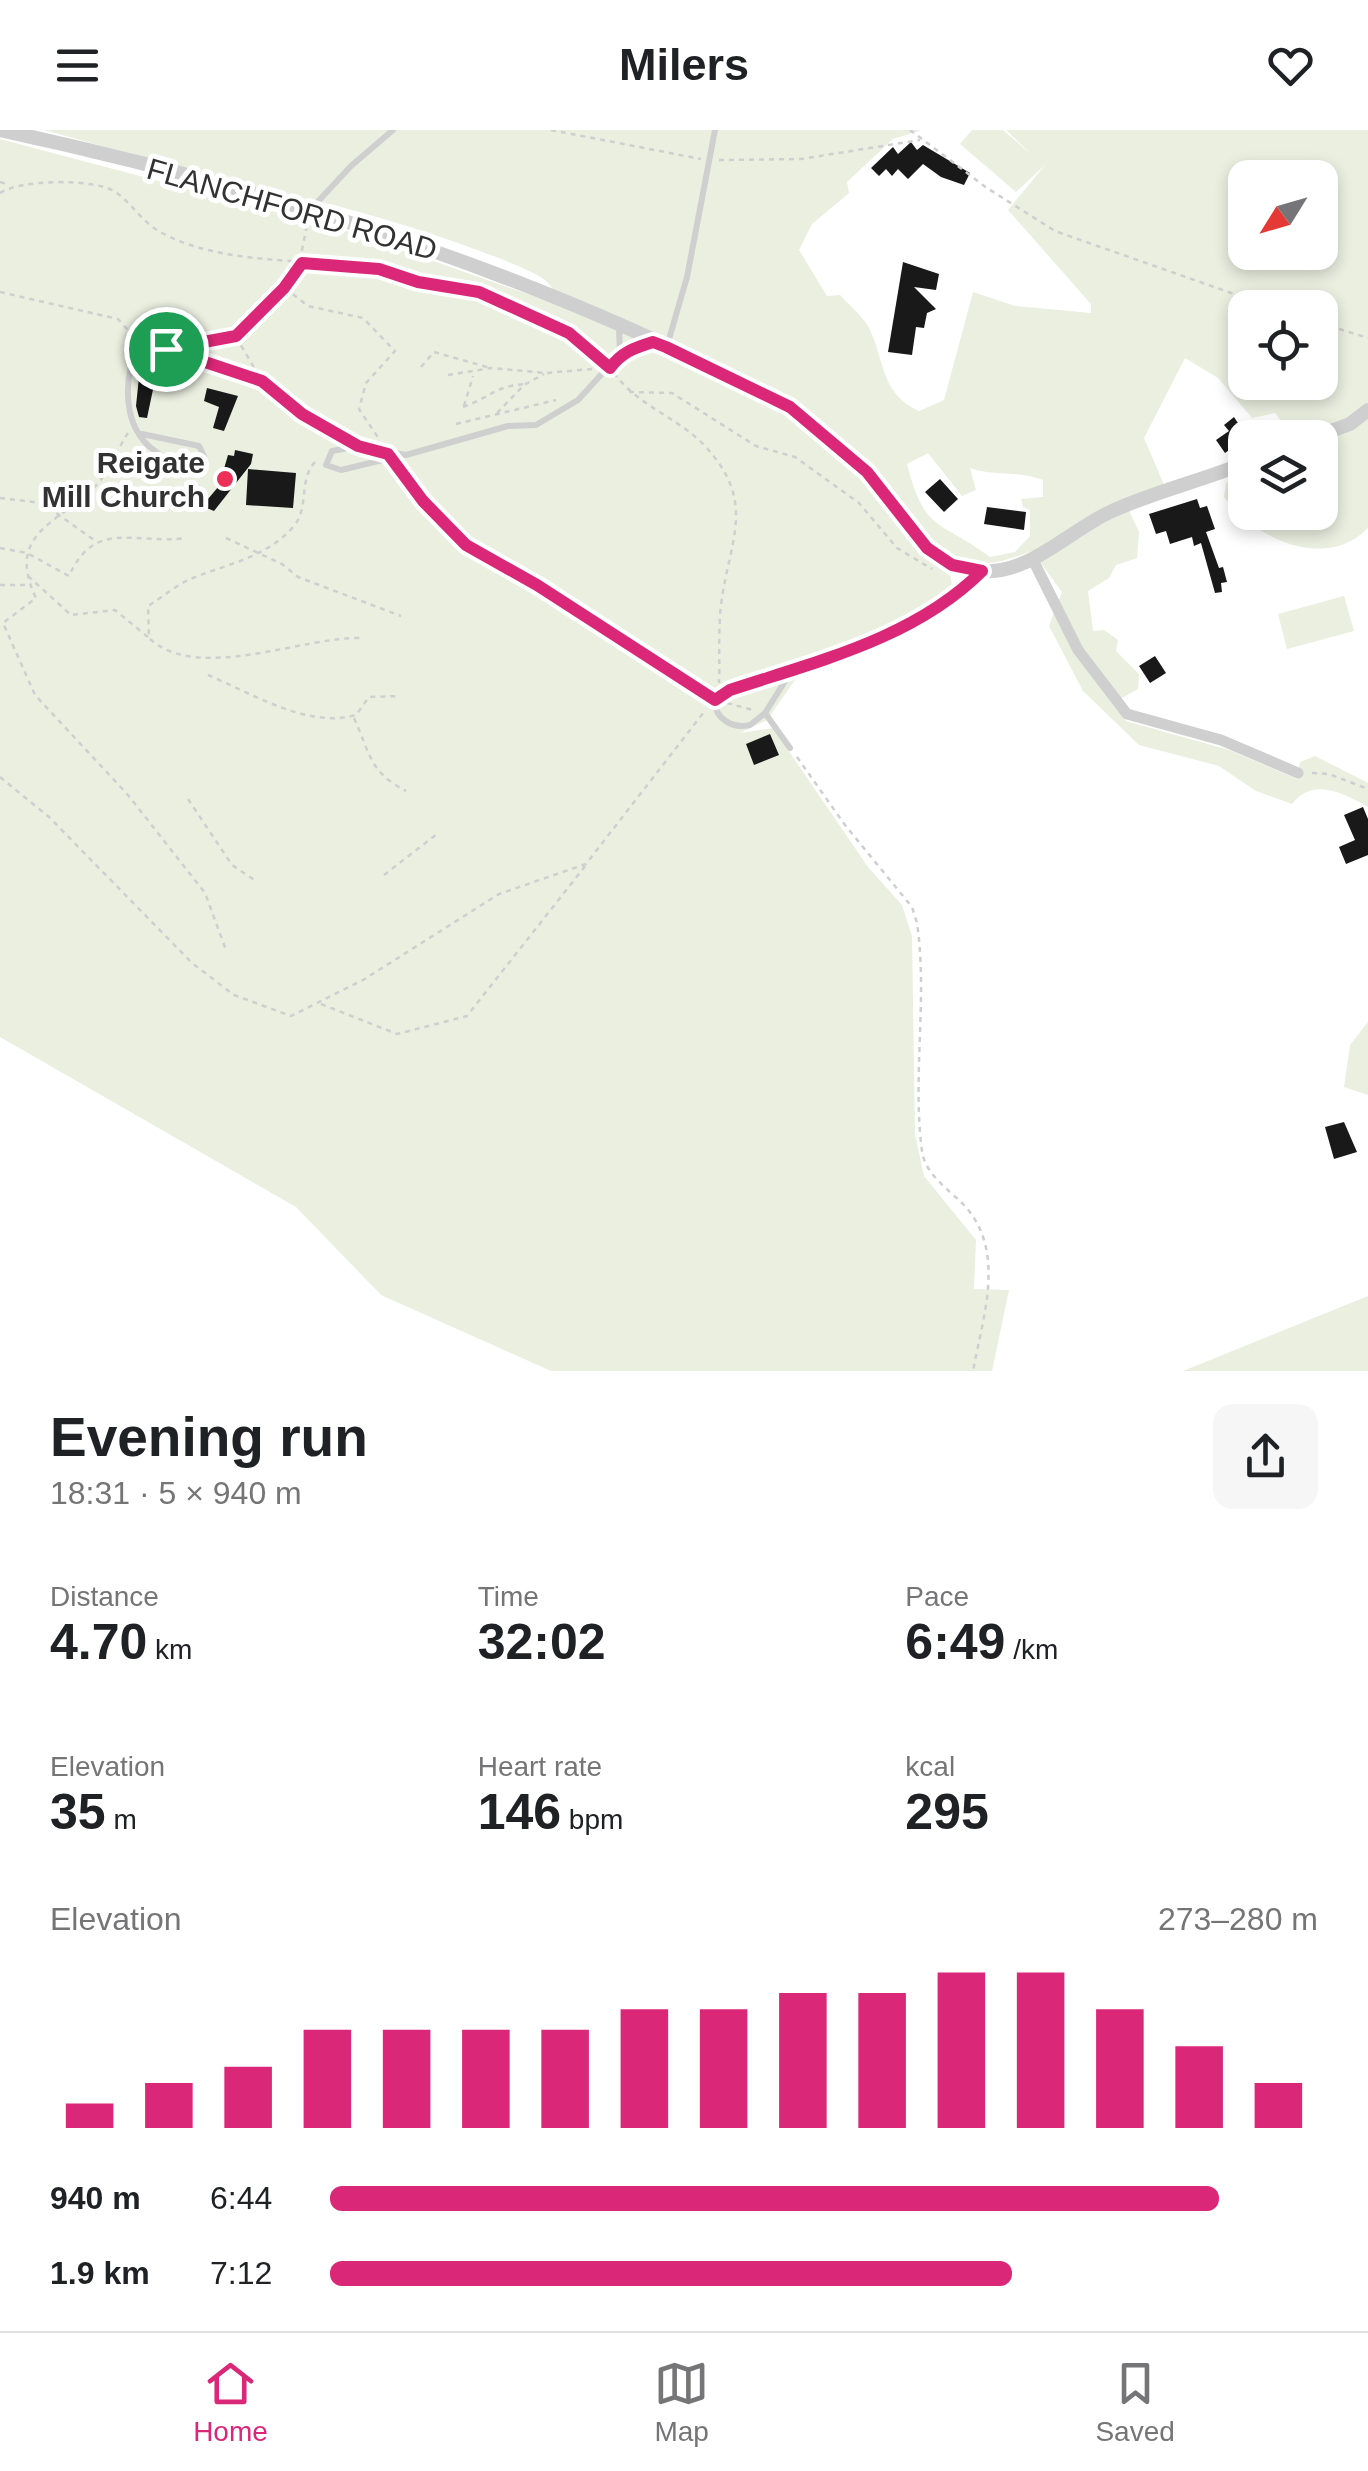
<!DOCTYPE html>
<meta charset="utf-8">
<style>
body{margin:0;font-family:Helvetica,sans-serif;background:#f6f6f6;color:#202124;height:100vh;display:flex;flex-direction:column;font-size:38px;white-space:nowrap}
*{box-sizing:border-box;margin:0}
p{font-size:32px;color:#757577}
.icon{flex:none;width:55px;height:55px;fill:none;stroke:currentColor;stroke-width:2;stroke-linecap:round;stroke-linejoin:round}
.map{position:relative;height:1241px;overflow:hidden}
.drawer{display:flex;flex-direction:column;background:#fff;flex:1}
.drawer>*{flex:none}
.needle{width:65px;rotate:233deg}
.tools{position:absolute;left:1228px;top:30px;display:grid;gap:20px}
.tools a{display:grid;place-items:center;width:110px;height:110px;border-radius:20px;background:#fff;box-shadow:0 5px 15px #0003;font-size:50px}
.pin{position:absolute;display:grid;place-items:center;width:85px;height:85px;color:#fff;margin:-42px;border:5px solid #fff;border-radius:50%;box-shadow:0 2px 10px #0007}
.round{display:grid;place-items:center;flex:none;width:105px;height:105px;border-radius:20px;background:#f6f6f6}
.headline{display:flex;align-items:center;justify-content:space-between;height:170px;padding:0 50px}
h1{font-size:55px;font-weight:700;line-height:75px}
.metrics{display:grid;grid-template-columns:repeat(3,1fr);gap:15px;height:170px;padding:10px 50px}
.metrics div{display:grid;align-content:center}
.metrics b{font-size:50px;font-weight:700}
.metrics small{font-size:28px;font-weight:400}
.metrics p{font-size:28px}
.chart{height:280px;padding:20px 50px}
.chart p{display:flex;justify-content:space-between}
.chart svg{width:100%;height:180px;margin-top:10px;stroke:#db2777;stroke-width:6}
ul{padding:0 50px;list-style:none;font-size:32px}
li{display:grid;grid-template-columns:160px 120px 1fr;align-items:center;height:75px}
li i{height:25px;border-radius:12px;background:#db2777}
header{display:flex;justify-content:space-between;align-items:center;height:130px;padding:0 50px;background:#fff;font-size:45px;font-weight:700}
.tab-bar{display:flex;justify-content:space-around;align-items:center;height:140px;border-top:2px solid #e0e0e0;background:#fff;font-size:28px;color:#757577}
.tab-bar a{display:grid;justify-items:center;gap:5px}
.tab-bar .selected{color:#db2777}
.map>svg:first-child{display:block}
.green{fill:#eaefe0;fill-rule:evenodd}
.building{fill:#191919}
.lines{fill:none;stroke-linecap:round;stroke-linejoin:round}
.path{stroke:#cfcfcf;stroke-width:2.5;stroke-dasharray:5 5;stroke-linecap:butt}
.service{stroke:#cfcfcf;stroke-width:6}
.minor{stroke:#cfcfcf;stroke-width:11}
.tertiary{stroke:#cfcfcf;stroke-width:14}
.route-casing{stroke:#fff;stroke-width:20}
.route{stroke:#db2777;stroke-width:12}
.poi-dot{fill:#ec3057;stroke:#fff;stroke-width:4}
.labels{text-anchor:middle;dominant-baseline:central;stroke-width:10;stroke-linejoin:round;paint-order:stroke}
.street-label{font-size:30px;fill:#323232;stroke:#fff}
.poi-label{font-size:30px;font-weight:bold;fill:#323232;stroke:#fff;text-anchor:end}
</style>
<header><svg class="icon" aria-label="menu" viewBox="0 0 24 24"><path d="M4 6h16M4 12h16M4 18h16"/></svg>Milers<svg class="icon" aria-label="heart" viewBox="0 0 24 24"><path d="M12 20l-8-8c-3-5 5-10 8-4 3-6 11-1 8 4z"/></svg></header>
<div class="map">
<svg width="1368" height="1241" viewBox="0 0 1368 1241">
<rect width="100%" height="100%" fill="#fff"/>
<path class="green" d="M44 0H922L893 9 847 52 849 63 812 94 799 120 827 166 840 165C850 176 866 189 871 202 885 235 882 264 919 281L944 270 973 162 1015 176 1091 183V174L1008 80 1045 35 1016 62 960 14 972 0H1003L1032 25 1006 0H1368V398C1325 442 1254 408 1224 367L1226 353 1245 345V382H1320V308L1280 307 1289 303 1275 283 1252 288 1218 248 1185 228 1144 308 1165 357 1127 376 1139 402 1137 428 1116 435 1109 448 1088 461 1093 501 1104 500 1118 510 1116 521 1139 544 1138 559 1113 573 1126 591 1229 620 1297 649 1300 632 1315 626 1368 653V677C1342 663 1314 647 1292 674L1256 661 1219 636 1139 615 1083 561 1049 496 1062 462 1032 421C975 443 962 436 913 403L951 447 953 471 919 495 797 547 767 590 740 603 773 598 868 737 902 775 912 806 915 1004 924 1046 976 1110 974 1159 1009 1160 992 1241H551L381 1165 296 1077 0 907V9L351 102 567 178C559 168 551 154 542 148 512 127 323 66 292 68ZM1245 48H1320V122H1245ZM1245 178H1320V252H1245ZM928 323 962 366 976 360 970 338C996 347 1018 340 1043 350V367L1021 369 1023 377 1030 380V406L1015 422 990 427C939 389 925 404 907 334Z
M1344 466 1354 501 1287 519 1278 484Z
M1368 892V965L1344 957 1350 915Z
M1368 1166V1241H1183Z"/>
<path class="building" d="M911 12 917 20 923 15 970 43 964 55 941 47 923 34 908 49 898 39 892 46 886 39 879 46 871 38 893 17 898 24Z
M903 132 939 144 936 160 914 157 936 179 927 183 924 198 916 197 912 225 888 222Z
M139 247 155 250 147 288 139 287 136 276Z
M207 258 238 266 224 301 213 298 219 277 204 271Z
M1234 287 1247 307 1225 323 1216 310 1229 301 1224 295Z
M235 320 253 324 251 334 214 381 202 376 219 356 228 325 234 326Z
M248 339 296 343 293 378 246 375Z
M940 349 958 369 944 382 925 362Z
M1197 369 1200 378 1207 376 1215 399 1206 402 1219 438 1223 437 1227 452 1221 453 1222 462 1215 463 1201 413 1194 416 1192 407 1170 414 1166 401 1156 404 1149 384Z
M987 377 1026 382 1024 400 984 394Z
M1155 526 1166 543 1150 553 1139 536Z
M770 604 779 625 754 635 746 614Z
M1363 677 1368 689V725L1346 734 1339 717 1355 710 1344 685Z
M1344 992 1357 1022 1334 1029 1325 997Z"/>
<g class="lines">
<path class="path" d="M551 0 701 29
M910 0 987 58 1055 101 1274 178
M719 30 801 29 920 10
M0 52 9 55
M0 63C20 49 98 48 117 63 133 75 143 93 162 103 209 128 267 129 318 133 402 141 541 167 602 230
M285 158 308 176 363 188 395 221 366 253 359 279 379 309
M0 162 118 189 134 207
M1320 193 1368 208
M236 207 255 239
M177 215 236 206 247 196 298 140 307 95
M421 237 434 222 490 238
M614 243C638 276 677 287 704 315 758 372 729 410 721 475 718 501 720 528 719 553
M448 245 491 238 546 243 592 239
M629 262 672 263 756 316 795 327 859 373 897 418 932 439
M464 276 473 246
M463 277C492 267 493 256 527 254
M497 283 524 255 544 244
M456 294 556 270
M128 303C118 318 111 337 100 351 66 392 3 399 36 468L3 493 35 565 128 665 205 763 226 820
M398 336 423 371 465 415 537 455 706 564
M0 368 42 373 94 410
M226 408 282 434 298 447 401 486
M0 418 27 423 69 446C95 388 135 415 186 408
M28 446 71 485 115 480 149 508 148 476C161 468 174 457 188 450 225 434 265 429 293 397 310 378 298 350 315 332
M0 455H28
M150 509C199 553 303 506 362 508
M208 545C251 563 308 599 356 585L369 567 400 566
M727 573 753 580
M354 588C370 623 369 642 406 661
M797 627 845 695 912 777 917 793C928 868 912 946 922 1021 925 1044 948 1059 963 1074 1007 1120 983 1186 973 1241
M1312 643 1329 644 1368 659
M0 647 49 687 192 833 234 865 291 886 363 850 499 764 586 734 704 582
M188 669 232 735 256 751
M384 745 437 704
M321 874 397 904 467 886 586 735"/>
<path class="service" d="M310 80 351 36 393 0
M619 198 620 224
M667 216 687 147 715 0
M142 304 199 316 204 326 202 334 192 338C180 333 165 329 155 321 122 298 123 249 138 218L147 215 262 251 302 284 359 316 406 325 508 296 536 295 578 270 620 224 652 212
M359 316 332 321 326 335 341 340 395 327
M792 540 765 583 750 595C733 599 714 589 715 570L724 562C813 526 910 512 981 442
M765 583 790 618"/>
<path class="minor" d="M1032 428 1078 520 1127 584 1221 610 1298 643"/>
<path class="tertiary" d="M0 0C261 56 519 137 757 260 798 281 834 307 866 340 901 378 923 436 981 441 1029 445 1069 401 1110 382 1153 362 1201 351 1245 333
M1311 308 1350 294 1368 280"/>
</g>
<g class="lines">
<defs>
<path id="route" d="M302 133 379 139 418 152 479 162 569 203 610 238C622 222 634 218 653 212L666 217 790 277 867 342 927 418 952 435 982 441C915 508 818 531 730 560L715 570 537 455 466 415 423 371 388 324 358 316 302 284 262 251 166 219 236 206 284 158Z"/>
</defs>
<use href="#route" class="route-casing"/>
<use href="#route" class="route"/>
</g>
<circle class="poi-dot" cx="225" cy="349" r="10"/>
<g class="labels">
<g class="street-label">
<text transform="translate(292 79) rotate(16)">FLANCHFORD ROAD</text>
</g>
<g class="poi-label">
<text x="205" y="332">Reigate<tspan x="205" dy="34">Mill Church</tspan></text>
</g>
</g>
</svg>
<div class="tools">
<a><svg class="needle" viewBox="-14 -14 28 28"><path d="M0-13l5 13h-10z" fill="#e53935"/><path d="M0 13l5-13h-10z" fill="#757577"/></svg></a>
<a><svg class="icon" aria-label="locate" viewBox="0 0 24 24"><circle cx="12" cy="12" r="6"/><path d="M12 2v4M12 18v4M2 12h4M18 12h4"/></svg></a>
<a><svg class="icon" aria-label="layers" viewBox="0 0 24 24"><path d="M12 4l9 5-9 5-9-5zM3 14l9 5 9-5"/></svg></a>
</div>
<div class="pin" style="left:166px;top:219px;background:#1e9e55"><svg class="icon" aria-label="arrive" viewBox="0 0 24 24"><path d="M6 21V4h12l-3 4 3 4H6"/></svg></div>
</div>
<section class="drawer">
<div class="headline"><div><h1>Evening run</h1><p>18:31 · 5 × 940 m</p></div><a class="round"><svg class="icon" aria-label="share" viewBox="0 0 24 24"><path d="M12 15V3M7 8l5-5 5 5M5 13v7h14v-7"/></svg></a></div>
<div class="metrics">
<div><p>Distance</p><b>4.70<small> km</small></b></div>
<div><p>Time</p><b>32:02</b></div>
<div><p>Pace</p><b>6:49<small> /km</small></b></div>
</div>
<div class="metrics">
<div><p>Elevation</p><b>35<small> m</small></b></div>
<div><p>Heart rate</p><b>146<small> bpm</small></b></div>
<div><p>kcal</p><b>295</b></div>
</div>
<div class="chart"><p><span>Elevation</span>273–280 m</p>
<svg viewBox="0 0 160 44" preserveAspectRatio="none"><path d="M5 44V38M15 44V33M25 44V29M35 44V20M45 44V20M55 44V20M65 44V20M75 44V15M85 44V15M95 44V11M105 44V11M115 44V6M125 44V6M135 44V15M145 44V24M155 44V33"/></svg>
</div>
<ul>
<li><b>940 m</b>6:44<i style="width:90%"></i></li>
<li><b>1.9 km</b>7:12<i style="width:69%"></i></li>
</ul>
</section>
<nav class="tab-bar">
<a class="selected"><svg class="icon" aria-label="home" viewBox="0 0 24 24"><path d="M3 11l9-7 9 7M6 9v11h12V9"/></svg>Home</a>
<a><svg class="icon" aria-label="map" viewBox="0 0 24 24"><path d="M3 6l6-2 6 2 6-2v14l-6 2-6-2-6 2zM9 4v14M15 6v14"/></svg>Map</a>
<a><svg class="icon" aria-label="saved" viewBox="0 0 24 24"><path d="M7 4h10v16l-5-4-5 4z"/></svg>Saved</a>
</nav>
